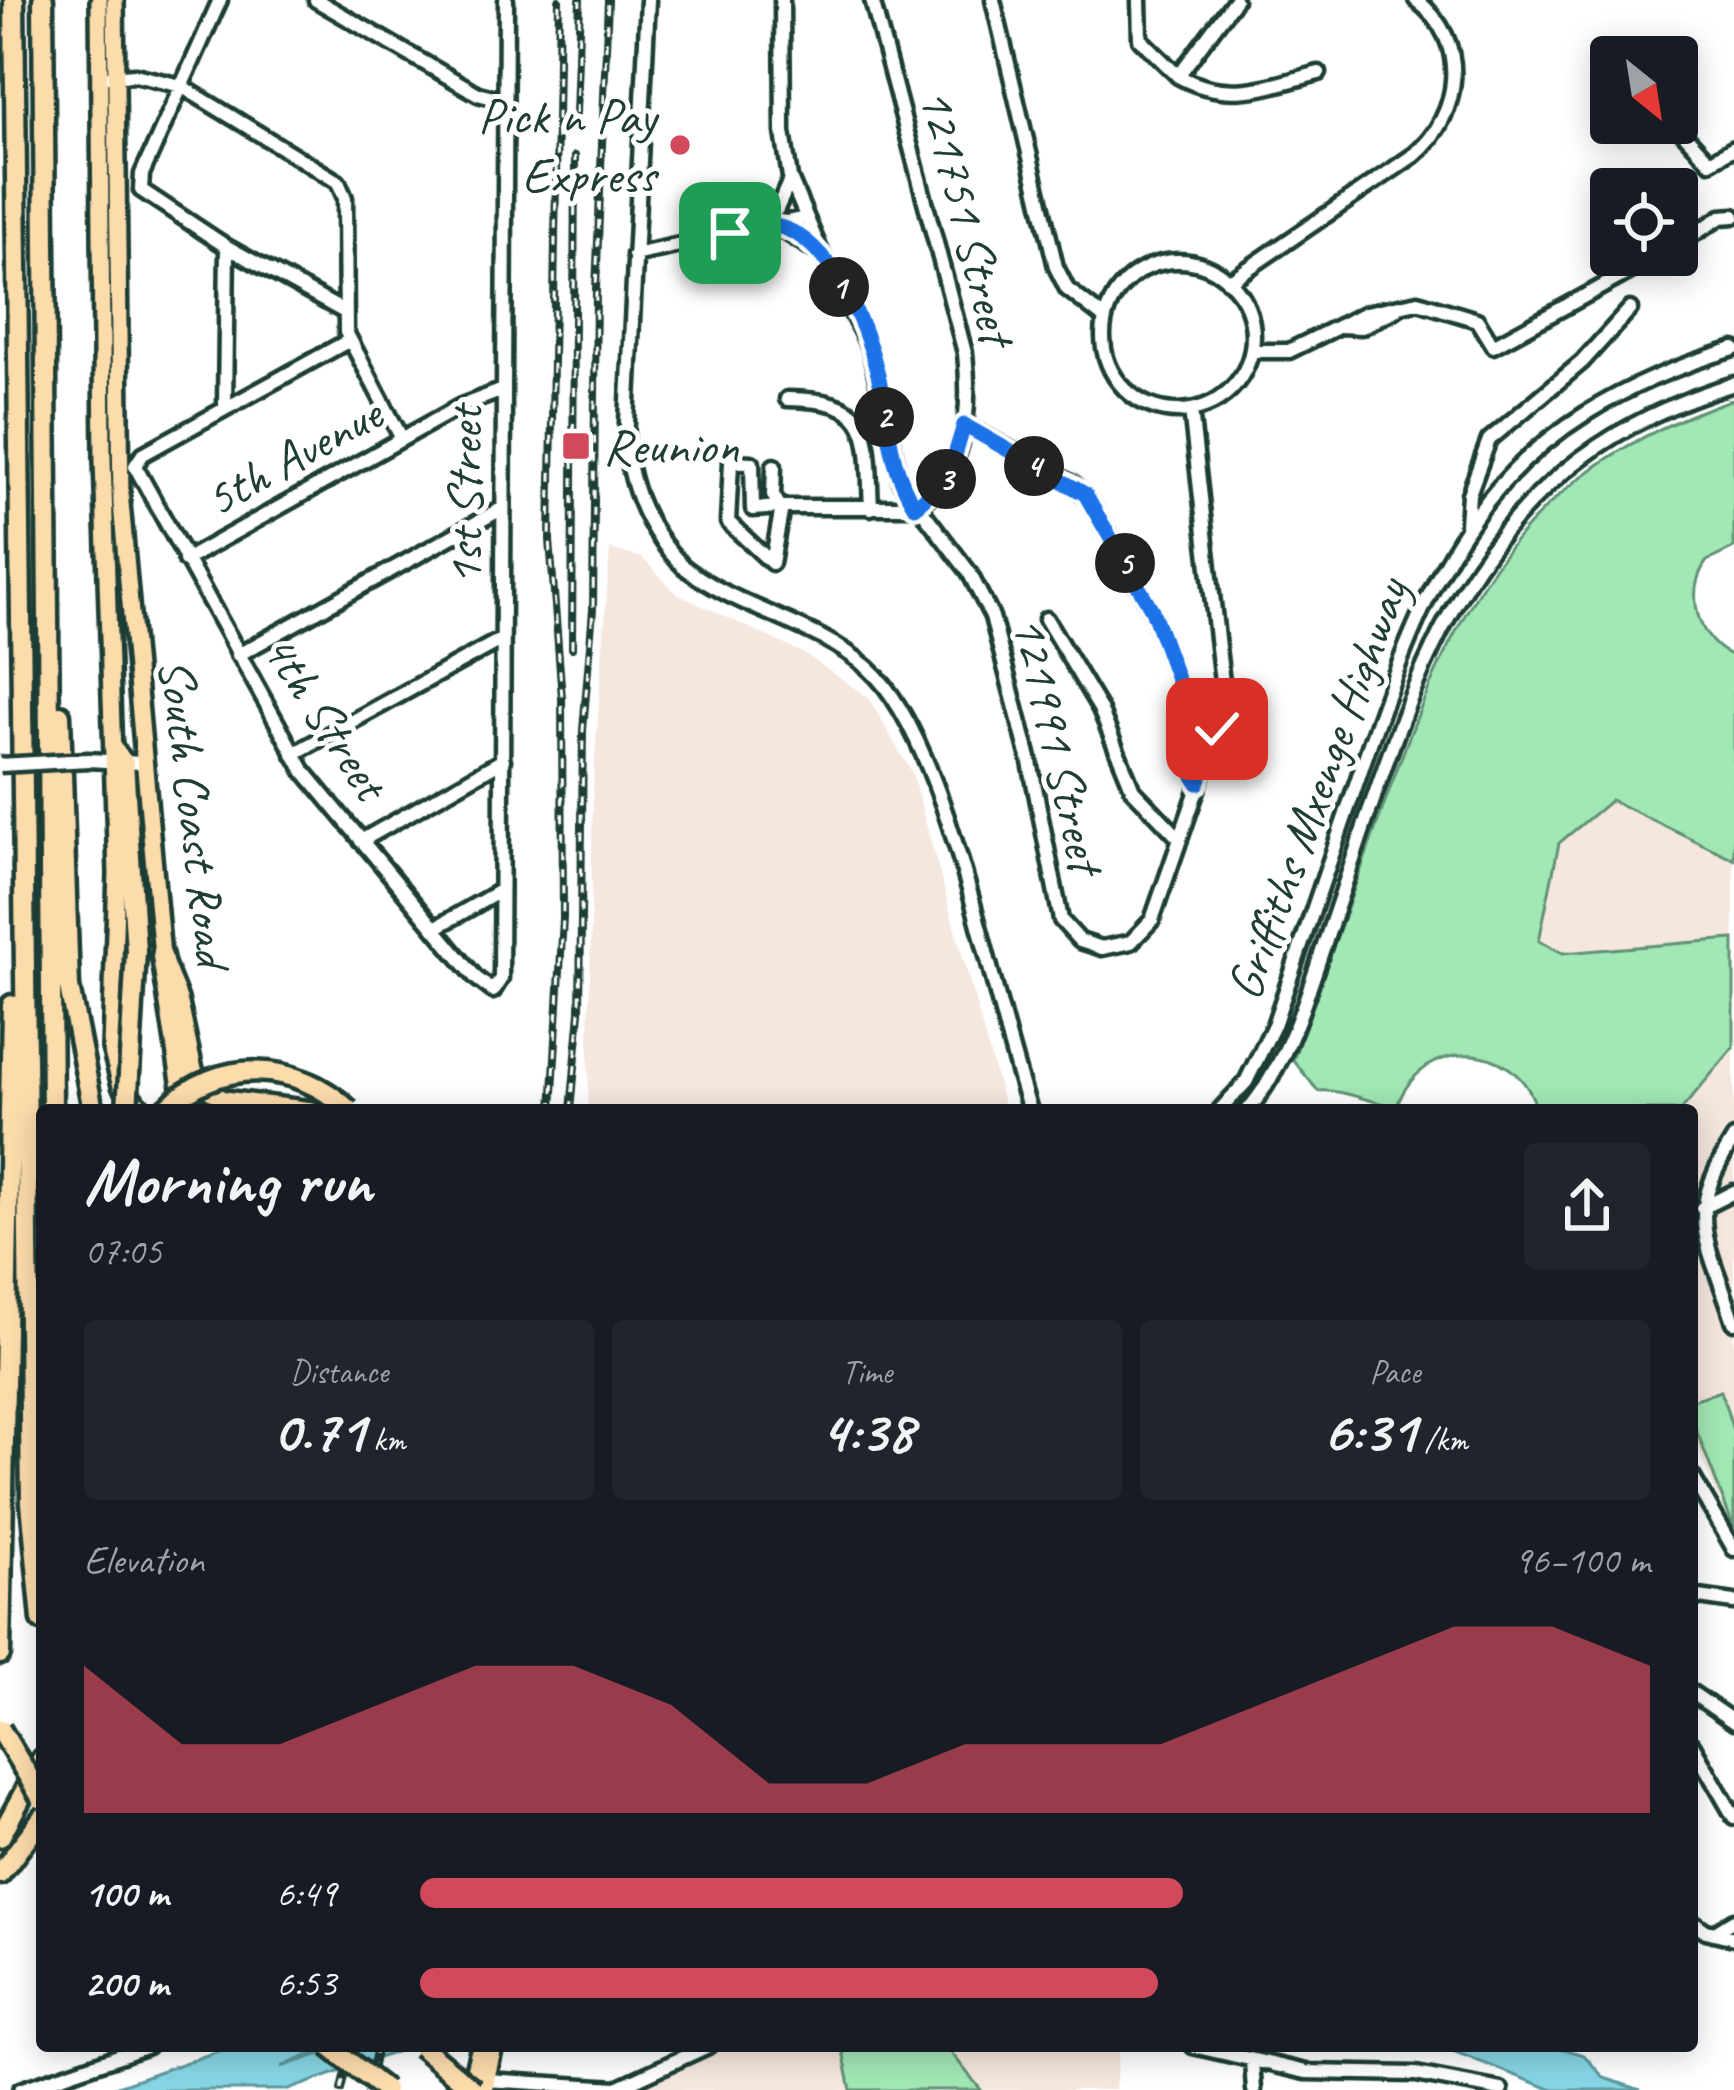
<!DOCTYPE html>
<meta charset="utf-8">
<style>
body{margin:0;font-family:Caveat,sans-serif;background:#20242c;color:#f1f3f6;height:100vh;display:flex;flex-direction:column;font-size:45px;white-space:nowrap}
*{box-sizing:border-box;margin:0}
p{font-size:39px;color:#9ea1a6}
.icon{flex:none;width:66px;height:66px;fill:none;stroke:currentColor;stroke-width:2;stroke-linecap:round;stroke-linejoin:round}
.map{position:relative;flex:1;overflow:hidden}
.side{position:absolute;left:36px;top:1104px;width:1662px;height:948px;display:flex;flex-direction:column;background:#171b24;border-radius:12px;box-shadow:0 6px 30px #0003}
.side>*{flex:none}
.needle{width:78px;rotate:150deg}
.fabs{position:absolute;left:1590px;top:36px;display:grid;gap:24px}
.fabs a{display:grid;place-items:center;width:108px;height:108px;border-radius:12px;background:#171b24;box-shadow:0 6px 30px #0003;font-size:60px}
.pin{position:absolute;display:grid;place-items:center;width:102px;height:102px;color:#fff;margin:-51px;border-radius:24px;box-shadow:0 6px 18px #0006}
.km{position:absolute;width:60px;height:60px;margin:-30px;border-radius:50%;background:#222;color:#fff;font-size:33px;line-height:60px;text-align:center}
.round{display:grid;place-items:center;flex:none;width:126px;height:126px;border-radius:12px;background:#20242c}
.overview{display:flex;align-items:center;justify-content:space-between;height:204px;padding:0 48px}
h1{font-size:66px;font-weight:800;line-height:90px}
.stats{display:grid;grid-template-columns:repeat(3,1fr);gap:18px;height:204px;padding:12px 48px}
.stats div{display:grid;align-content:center;border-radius:12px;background:#20242c;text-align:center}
.stats b{font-size:60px;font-weight:800}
.stats small{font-size:33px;font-weight:400}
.stats p{font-size:33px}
.chart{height:336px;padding:24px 48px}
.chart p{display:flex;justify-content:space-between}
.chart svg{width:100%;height:216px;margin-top:12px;fill:#d1495b;opacity:.7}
ul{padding:0 48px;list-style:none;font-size:39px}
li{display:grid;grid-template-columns:192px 144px 1fr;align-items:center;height:90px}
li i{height:30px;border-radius:15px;background:#d1495b}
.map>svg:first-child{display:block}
.built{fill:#f5e7de}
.green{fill:#a2e8b5;stroke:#609274;stroke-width:3}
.water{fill:#87d6e5;stroke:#5d999e;stroke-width:3}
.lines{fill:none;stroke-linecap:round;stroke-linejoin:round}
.minor-casing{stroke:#1f3d34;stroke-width:21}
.major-casing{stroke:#1f3d34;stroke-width:24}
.highway-casing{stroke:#1f3d34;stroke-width:27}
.minor{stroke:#fff;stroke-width:12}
.major{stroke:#fddcac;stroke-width:15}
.highway{stroke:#fddcac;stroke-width:18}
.rail-casing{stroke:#1f3d34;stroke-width:8}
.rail{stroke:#fff;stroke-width:3;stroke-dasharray:9;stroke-linecap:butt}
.minor-bridge-casing{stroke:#1f3d34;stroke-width:21;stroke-linecap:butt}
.highway-bridge-casing{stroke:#1f3d34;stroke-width:27;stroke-linecap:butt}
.minor-bridge{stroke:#fff;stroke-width:12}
.highway-bridge{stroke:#fddcac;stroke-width:18}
.route-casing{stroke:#fff;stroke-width:24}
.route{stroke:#1a73e8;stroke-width:15}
.poi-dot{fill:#d1495b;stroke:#fff;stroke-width:4.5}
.labels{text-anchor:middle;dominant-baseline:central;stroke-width:10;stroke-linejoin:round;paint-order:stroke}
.poi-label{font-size:51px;fill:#1f3d34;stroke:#fff;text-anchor:end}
.street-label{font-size:51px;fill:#1f3d34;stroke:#fff}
</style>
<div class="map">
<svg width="1734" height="2090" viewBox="0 0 1734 2090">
<rect width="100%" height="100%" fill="#fff"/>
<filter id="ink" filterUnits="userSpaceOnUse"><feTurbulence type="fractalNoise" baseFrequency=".00833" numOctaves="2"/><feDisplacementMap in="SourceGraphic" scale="24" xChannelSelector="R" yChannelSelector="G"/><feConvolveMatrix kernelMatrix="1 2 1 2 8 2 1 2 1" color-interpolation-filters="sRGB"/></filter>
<g filter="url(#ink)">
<path class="built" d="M610 549 642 558 677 594 803 653 868 697 912 773 1005 1110H588L593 786Z
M1611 800 1734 859V939L1563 953 1539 941 1559 843Z
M1734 1047V1534L1692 1437V1110H1681Z
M709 2046H842L851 2090H542L546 2086 617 2089Z
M946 2046H1119L1115 2090H981Z"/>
<path class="green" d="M1734 399V548L1707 561C1684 590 1697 644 1734 656V859L1611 800 1559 843 1539 941 1563 953 1734 939V1047L1681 1110H1537C1517 1038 1422 1036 1397 1106 1368 1103 1346 1089 1318 1091L1293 1060C1324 974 1354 888 1385 802 1456 603 1519 471 1734 399Z
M1721 1391 1734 1434V1528L1692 1419V1400Z
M842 2046H946L981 2090H851Z"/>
<path class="water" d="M233 2046H332L281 2067 345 2046H412L288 2090H106Z
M1440 2046H1554L1584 2055 1604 2078 1641 2090H1553Z"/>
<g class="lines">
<defs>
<path id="minor" d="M220 0 142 174 141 190 227 247 343 311
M316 0 478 94 504 101
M648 0 626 442C631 490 649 533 684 567 739 610 815 622 868 668 949 740 991 999 1030 1110
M782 0 783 132 790 178 824 259 870 349 901 483 969 572 992 617 1030 762 1061 920 1080 941 1102 948 1131 942 1152 920 1213 744 1223 691 1191 410
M993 0 1056 267 1067 289 1104 318
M1139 0 1140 39 1178 76 1235 0
M1178 76C1229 104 1268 86 1319 73
M107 77 135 75 181 86 338 182 345 198 346 332 402 439
M1674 123 1710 162 1734 148
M757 225 777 209 790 180
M776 226 814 250
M1677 245 1721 217 1734 216
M634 255 805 218
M1103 336a75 75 0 1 1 150 0a75 75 0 1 1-150 0Z
M1230 281 1414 155C1462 115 1470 40 1416 0
M1339 326 1362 327 1397 309
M348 341 143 454 135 466 303 770 476 978 493 991 501 978 506 0
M1252 351H1289L1366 313 1418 302 1477 320 1493 346 1660 255
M787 399C876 400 867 432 871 508
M225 407 227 247
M965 425 1073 484 1089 500 1152 611 1188 709 1185 761 1199 783
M774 466 773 495 780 507H915C968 476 971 409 965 353L872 0
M1467 525 1469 494 1489 440 1582 362 1630 309
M185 560 461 406 503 390
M772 563 728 522 731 462 752 463 753 509 780 507
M772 563 782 507
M1046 619 1100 709 1133 790 1180 839
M238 655 503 508
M293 754 502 639
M88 760 141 763
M361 841 503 760
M435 928 500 891
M1220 1110 1246 1082 1274 1025C1304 938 1333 851 1363 764 1437 545 1497 420 1734 349
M1248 1110C1291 1059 1308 990 1330 928 1413 688 1458 466 1734 384
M1734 1138C1683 1219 1707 1237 1734 1322
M1702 1208 1734 1192
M1692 1476 1734 1549
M1692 1596 1734 1602
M1692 1693 1734 1722
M1692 1744 1734 1817
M1692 1921 1706 1931 1734 1938
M1713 1933 1734 1920
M1193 2046 1306 2072 1416 2074 1501 2090
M1252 2061 1254 2090
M486 2080 617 2088 708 2046
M20 2090 148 2046"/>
<path id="major" d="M99 0 103 461 117 873 111 1048 121 1086 144 1110
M115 0 121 503 162 956 179 999 194 1070 208 1090 224 1099 312 1110
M469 2090 480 2046
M484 2090 494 2046"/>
<path id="highway" d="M14 0 31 1502 42 1620
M43 0 52 1110
M60 715 69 987 93 1110
M115 752 124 763 136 951
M162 956 186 1110
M0 1654 12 1005
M0 1837 42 1759
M0 1874 42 1818"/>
</defs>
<use href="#minor" class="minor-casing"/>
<use href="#major" class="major-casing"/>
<use href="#highway" class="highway-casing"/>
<use href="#minor" class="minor"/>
<use href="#major" class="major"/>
<use href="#highway" class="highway"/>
<defs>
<path id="rail" d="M576 114 580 0
M572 648 575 156
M552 1110 563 918 562 698 550 540 559 0
M571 1110 580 1012 583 730 593 609 596 289 608 0
M341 2090 351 2046
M368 2090 377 2046"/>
</defs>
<use href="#rail" class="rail-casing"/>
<use href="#rail" class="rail"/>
<defs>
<path id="minor-bridge" d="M0 765 88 760"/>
<path id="highway-bridge" d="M127 1110 136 951
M165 1110C218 1057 296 1060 349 1110
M0 1729 42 1799
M329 2046 385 2090
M420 2046 474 2090"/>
</defs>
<use href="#minor-bridge" class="minor-bridge-casing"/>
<use href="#highway-bridge" class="highway-bridge-casing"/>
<use href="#minor-bridge" class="minor-bridge"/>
<use href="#highway-bridge" class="highway-bridge"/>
</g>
</g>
<g class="lines" filter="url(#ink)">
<defs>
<path id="route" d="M730 233C744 230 762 223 776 226 830 237 866 326 878 374 889 421 888 465 915 507L949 475 964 425 1085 494 1152 610 1188 709 1185 760 1198 783 1217 729"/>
</defs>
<use href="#route" class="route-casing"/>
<use href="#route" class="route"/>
</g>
<g class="poi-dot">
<circle cx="680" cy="145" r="12"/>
<rect x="561" y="431" width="30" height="30" rx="6"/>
</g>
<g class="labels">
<g class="poi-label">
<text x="656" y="116">Pick n Pay<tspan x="656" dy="59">Express</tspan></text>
<text x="603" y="446" text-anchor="start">Reunion</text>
</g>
<g class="street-label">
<text transform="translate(967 216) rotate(76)">121751 Street</text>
<text transform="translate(293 456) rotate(-29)">5th Avenue</text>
<text transform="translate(464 496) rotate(-90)">1st Street</text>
<text transform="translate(325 716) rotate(57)">4th Street</text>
<text transform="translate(1058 744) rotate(77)">121991 Street</text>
<text transform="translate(1317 789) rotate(-70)">Griffiths Mxenge Highway</text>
<text transform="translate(195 812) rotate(83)">South Coast Road</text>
</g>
</g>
</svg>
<div class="fabs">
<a><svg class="needle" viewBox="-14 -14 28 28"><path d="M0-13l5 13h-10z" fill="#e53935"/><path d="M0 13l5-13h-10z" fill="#9ea1a6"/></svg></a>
<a><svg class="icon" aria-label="locate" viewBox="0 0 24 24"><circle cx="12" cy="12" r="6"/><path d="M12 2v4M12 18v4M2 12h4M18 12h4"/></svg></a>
</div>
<div class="pin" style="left:730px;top:233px;background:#1e9e55"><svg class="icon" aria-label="arrive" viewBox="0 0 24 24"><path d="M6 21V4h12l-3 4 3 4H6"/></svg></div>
<div class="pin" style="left:1217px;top:729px;background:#d93025"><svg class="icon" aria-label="check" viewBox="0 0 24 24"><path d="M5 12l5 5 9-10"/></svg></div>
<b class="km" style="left:839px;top:287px">1</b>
<b class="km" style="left:884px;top:417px">2</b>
<b class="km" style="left:946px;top:479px">3</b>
<b class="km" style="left:1034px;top:466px">4</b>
<b class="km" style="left:1125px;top:563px">5</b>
<section class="side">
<div class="overview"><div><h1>Morning run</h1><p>07:05</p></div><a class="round"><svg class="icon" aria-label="share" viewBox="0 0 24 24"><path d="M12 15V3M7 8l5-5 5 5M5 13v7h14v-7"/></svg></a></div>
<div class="stats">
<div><p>Distance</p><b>0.71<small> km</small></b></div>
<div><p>Time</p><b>4:38</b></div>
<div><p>Pace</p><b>6:31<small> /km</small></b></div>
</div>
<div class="chart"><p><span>Elevation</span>96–100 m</p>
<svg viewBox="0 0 160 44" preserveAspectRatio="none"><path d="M0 44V14L10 30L20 30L30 22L40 14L50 14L60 22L70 38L80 38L90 30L100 30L110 30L120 22L130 14L140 6L150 6L160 14V44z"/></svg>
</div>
<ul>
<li><b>100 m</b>6:49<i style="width:62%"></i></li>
<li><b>200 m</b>6:53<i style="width:60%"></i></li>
</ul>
</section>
</div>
